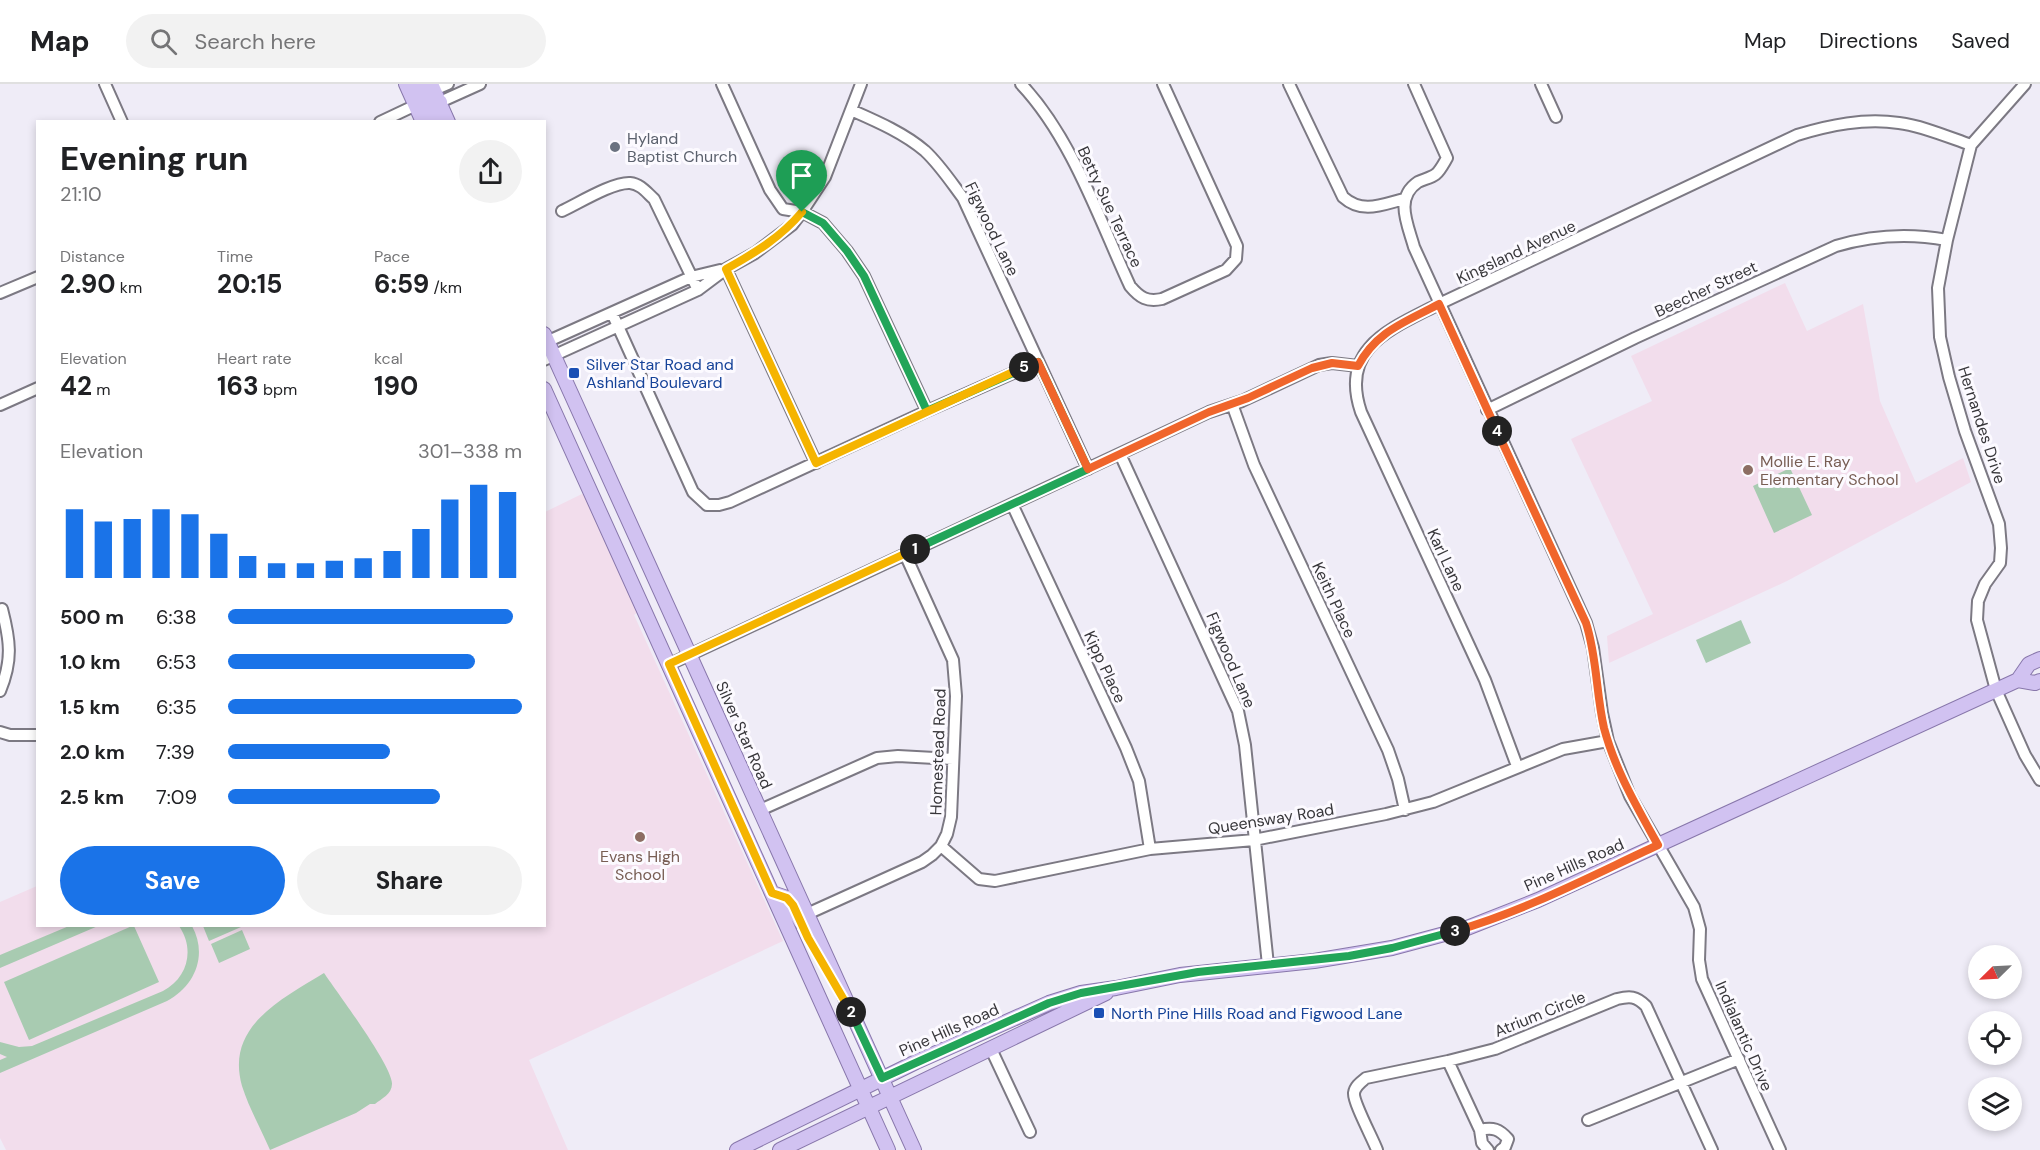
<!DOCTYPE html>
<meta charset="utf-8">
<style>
body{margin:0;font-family:"DM Sans",sans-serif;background:#f2f2f2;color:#202124;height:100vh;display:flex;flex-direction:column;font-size:22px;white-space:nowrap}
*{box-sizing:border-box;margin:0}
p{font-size:20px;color:#757577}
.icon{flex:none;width:33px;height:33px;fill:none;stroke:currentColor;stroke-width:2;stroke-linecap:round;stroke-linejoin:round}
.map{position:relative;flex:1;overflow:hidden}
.drawer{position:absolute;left:36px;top:36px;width:510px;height:807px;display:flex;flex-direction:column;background:#fff;border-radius:0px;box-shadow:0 3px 9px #0003}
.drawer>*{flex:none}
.needle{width:39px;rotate:246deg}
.controls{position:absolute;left:1968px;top:861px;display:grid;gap:12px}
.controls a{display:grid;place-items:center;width:54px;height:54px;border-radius:50%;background:#fff;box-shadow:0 3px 9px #0003;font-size:30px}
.pin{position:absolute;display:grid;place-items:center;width:51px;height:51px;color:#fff;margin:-62px -26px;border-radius:50% 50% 50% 0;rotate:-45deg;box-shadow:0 0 6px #0007}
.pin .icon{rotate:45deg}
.km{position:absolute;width:30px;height:30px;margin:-15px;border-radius:50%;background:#222;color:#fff;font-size:16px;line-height:30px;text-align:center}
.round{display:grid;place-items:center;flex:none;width:63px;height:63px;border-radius:32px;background:#f2f2f2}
.overview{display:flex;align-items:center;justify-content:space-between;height:102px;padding:0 24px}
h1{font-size:33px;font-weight:700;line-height:45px}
.metrics{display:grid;grid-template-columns:repeat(3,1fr);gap:9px;height:102px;padding:6px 24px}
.metrics div{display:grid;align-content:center}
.metrics b{font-size:26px;font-weight:700}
.metrics small{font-size:16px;font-weight:400}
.metrics p{font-size:16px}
.chart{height:168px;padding:12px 24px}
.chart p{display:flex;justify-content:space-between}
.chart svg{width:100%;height:108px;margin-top:6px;stroke:#1a73e8;stroke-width:6}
.button{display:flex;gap:12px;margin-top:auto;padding:12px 24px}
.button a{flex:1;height:69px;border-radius:36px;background:#1a73e8;color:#fff;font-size:24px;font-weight:700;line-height:69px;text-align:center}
.button a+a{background:#f2f2f2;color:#202124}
ul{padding:0 24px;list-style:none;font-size:20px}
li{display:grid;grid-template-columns:96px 72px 1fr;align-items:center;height:45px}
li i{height:15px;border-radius:8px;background:#1a73e8}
header{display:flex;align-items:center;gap:36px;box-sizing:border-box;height:84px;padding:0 30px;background:#fff;border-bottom:2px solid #e0e0e0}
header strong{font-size:28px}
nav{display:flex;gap:33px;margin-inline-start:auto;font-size:21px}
.search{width:420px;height:54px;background:#f2f2f2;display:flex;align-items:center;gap:15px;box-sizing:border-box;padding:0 21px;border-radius:33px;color:#757577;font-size:22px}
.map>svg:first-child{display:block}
.education{fill:#f2ddec}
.green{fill:#a8cbb1}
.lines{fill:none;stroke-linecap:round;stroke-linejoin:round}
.minor-casing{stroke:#7c7983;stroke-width:14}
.major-casing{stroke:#8877ab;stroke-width:16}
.minor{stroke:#fff;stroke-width:10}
.major{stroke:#d1c2f1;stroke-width:14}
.split-1-casing{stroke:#fff;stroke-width:12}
.split-2-casing{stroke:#fff;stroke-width:12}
.split-3-casing{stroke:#fff;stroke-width:12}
.split-4-casing{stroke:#fff;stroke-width:12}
.split-5-casing{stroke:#fff;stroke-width:12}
.split-6-casing{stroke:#fff;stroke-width:12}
.split-1{stroke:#22a559;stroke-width:8}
.split-2{stroke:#f5b400;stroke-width:8}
.split-3{stroke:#22a559;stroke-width:8}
.split-4{stroke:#f0652b;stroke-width:8}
.split-5{stroke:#f0652b;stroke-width:8}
.split-6{stroke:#f5b400;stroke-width:8}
.worship-dot{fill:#6b7280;stroke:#fcfaff;stroke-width:2}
.transit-dot{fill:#1a4fb4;stroke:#fcfaff;stroke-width:2}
.education-dot{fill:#8d6e63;stroke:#fcfaff;stroke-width:2}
.labels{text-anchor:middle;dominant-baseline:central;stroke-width:6;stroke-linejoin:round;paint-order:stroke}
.worship-label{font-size:16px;fill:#5b616d;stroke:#fcfaff;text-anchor:start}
.street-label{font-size:16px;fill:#38373b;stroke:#fcfaff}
.transit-label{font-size:16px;fill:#164399;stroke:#fcfaff;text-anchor:start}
.education-label{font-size:16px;fill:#785e54;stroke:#fcfaff;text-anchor:start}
</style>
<header>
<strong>Map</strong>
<div class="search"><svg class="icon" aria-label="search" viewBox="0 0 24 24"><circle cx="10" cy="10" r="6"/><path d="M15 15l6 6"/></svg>Search here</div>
<nav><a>Map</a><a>Directions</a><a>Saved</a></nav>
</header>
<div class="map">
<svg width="2040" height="1066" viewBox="0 0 2040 1066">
<rect width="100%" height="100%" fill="#efecf7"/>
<path class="education" d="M1785 199 1807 247 1863 220 1880 317 1916 399 1963 374 1971 398 1787 497 1609 579 1607 552 1653 530 1571 355 1652 317 1631 272Z
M584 409 638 528 634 531 783 857 529 976 568 1066H6L0 1054V818L37 802 38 842H544L545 428Z"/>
<path class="green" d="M1790 384 1812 431 1774 449 1753 402Z
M1741 536 1751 559 1706 579 1696 556Z
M69 842H98L0 884V871Z
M132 842H134L159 898 29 956 4 898Z
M179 842H192C208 871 195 902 167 917L0 989V976L7 973 0 970V958L19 963 32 962 163 907C188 894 195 865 179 842Z
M203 842H240L241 843 209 857Z
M242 846 250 865 219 879 211 860Z
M324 889C337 908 393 983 392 1000 392 1010 381 1015 375 1020H370L356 1029 270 1066C261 1045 249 1024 242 1002 225 942 282 915 324 889Z"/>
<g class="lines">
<defs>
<path id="minor" d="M105 0 122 38
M722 0 770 106 783 125 802 128 823 139 847 167 864 192 927 327
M1021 0C1072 54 1099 135 1130 202 1140 214 1147 218 1162 215L1226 186 1236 175 1237 162 1163 0
M1289 0 1343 113C1362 130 1381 121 1404 115
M1414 0 1447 74C1444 79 1440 87 1436 90 1431 94 1424 95 1418 98 1394 114 1408 141 1414 163L1586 539 1593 564 1602 629 1608 657 1630 712 1694 823 1700 845 1699 876 1702 895 1780 1066
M1541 0 1556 33
M2025 0 1971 61 1947 156 1938 204 1940 253 1949 293 1965 347 1999 440 2001 464 2000 479 1985 500 1978 517 1977 536 1996 606 2025 671 2040 696
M434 6 448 0
M440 18 480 0
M851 26C876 37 904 49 925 67 940 81 951 98 963 114L1088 385
M380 38 416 21
M562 127C579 119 613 98 630 99 641 100 647 109 654 115L698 206
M726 185 816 379
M0 209 38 193
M612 229 693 408 707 421H719L730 418 927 327 1038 278
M544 259 691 193 720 186
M544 276 698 206 726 185 755 169 792 141 802 128 825 93 861 0
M1232 320 1254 381 1388 666 1398 695 1405 726
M0 321 38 304
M1487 326 1635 254 1836 162C1873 151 1909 149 1947 156
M1120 370 1238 627 1245 661 1268 881
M1012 420 1126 664 1139 697 1150 765
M670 580 1209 328 1242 317 1319 281 1332 279 1358 282
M0 607C13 576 10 556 2 525
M0 648 10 651H38
M1517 682 1485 596 1361 328C1339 263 1391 245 1439 220L1797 51C1830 41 1864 34 1899 39 1923 42 1948 53 1971 61
M760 726 877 674 898 672 953 675
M941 762 979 795 995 797 1150 765 1254 756 1386 730 1433 718 1563 665 1608 657
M807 830 922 778 932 771 941 762 947 750 951 733 956 612 953 576 905 470
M991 965 1030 1048
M1448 977 1480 1046 1482 1059 1488 1066
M1588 1036 1739 975
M1480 1046C1493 1043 1499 1045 1508 1055L1505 1063 1501 1066
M1377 1066C1373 1055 1353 1018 1354 1009 1355 1002 1361 998 1366 994L1448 977 1495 965 1617 915C1630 912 1636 912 1646 922L1712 1066"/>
<path id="major" d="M406 0 423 38
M417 0 421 8 440 18
M431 0 448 38
M416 21C427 23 431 28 438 38
M544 250 914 1066
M544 305 888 1066
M2018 596 2035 599 2040 597
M772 809 787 814 801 838
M737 1066 916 978 1049 919 1081 909 1116 904 1180 891 1314 877 1392 864 1467 844 1538 816 2018 596 2029 580 2040 575
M780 1066 1106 909"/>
</defs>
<use href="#minor" class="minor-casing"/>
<use href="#major" class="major-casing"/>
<use href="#minor" class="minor"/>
<use href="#major" class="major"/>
</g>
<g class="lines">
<defs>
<path id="split-1" d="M802 128 823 139 847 167 864 192 927 327 1038 278 1088 385 915 465"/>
<path id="split-2" d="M851 928 808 854 793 821 787 814 772 809 669 580 915 465"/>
<path id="split-3" d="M851 928 882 994 1049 919 1081 909 1198 888 1349 872 1392 864 1455 847"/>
<path id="split-4" d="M1455 847C1525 827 1591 792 1658 761 1637 723 1615 686 1604 644 1596 609 1597 573 1586 539L1497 347"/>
<path id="split-5" d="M1024 283 1038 278 1088 385 1209 328 1248 314 1312 284 1332 279 1358 282C1376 247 1406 238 1439 220L1497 347"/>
<path id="split-6" d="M802 128C781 153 755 169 726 185L816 379 1024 283"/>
</defs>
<use href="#split-1" class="split-1-casing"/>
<use href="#split-2" class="split-2-casing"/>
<use href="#split-3" class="split-3-casing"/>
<use href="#split-4" class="split-4-casing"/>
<use href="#split-5" class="split-5-casing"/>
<use href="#split-6" class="split-6-casing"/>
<use href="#split-1" class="split-1"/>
<use href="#split-2" class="split-2"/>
<use href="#split-3" class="split-3"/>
<use href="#split-4" class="split-4"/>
<use href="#split-5" class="split-5"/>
<use href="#split-6" class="split-6"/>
</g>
<circle class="worship-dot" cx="615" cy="63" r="6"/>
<g class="transit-dot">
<rect x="568" y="283" width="12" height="12" rx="3"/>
<rect x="1093" y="923" width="12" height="12" rx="3"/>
</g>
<g class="education-dot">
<circle cx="1748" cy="386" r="6"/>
<circle cx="640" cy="753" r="6"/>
</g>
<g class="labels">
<g class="worship-label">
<text x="627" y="54">Hyland<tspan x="627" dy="18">Baptist Church</tspan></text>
</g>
<g class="street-label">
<text transform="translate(1110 123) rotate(65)">Betty Sue Terrace</text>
<text transform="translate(992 145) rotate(64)">Figwood Lane</text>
<text transform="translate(1516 168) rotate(-25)">Kingsland Avenue</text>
<text transform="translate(1706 205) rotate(-25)">Beecher Street</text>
<text transform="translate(1982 341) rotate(72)">Hernandes Drive</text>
<text transform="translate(1446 476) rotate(65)">Karl Lane</text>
<text transform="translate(1334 516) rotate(65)">Keith Place</text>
<text transform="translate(1231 576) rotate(67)">Figwood Lane</text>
<text transform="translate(1105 583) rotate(65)">Kipp Place</text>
<text transform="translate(744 651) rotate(66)">Silver Star Road</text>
<text transform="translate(938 668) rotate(-88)">Homestead Road</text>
<text transform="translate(1271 735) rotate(-9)">Queensway Road</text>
<text transform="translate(1574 781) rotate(-24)">Pine Hills Road</text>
<text transform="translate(1540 930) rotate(-22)">Atrium Circle</text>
<text transform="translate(949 946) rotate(-24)">Pine Hills Road</text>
<text transform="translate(1744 952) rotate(66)">Indialantic Drive</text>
</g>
<g class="transit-label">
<text x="586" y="280">Silver Star Road and<tspan x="586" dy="18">Ashland Boulevard</tspan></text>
<text x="1111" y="929">North Pine Hills Road and Figwood Lane</text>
</g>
<g class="education-label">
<text x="1760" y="377">Mollie E. Ray<tspan x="1760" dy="18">Elementary School</tspan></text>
<text x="640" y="772" text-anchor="middle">Evans High<tspan x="640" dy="18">School</tspan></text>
</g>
</g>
</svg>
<div class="controls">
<a><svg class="needle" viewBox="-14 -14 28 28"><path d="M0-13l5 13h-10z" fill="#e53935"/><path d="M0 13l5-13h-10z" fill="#757577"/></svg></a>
<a><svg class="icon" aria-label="locate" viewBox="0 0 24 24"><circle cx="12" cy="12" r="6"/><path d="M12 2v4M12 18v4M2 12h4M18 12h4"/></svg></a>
<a><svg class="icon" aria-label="layers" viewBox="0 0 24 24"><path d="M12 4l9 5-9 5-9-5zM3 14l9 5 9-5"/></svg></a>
</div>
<div class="pin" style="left:802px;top:128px;background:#1e9e55"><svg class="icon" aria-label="arrive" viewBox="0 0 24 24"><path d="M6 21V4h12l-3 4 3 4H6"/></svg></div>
<b class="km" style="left:915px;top:465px">1</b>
<b class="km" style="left:851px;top:928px">2</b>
<b class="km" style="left:1455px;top:847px">3</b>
<b class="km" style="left:1497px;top:347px">4</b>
<b class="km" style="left:1024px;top:283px">5</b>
<section class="drawer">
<div class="overview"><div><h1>Evening run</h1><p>21:10</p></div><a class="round"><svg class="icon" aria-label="share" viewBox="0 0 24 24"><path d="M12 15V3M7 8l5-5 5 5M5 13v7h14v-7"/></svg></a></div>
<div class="metrics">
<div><p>Distance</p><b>2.90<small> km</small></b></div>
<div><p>Time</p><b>20:15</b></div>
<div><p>Pace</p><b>6:59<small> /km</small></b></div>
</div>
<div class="metrics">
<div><p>Elevation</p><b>42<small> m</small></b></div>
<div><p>Heart rate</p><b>163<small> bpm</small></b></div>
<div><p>kcal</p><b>190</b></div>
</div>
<div class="chart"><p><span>Elevation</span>301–338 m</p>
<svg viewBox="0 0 160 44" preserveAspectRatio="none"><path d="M5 44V16M15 44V21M25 44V20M35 44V16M45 44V18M55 44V26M65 44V35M75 44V38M85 44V38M95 44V37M105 44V36M115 44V33M125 44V24M135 44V12M145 44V6M155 44V9"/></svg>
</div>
<ul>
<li><b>500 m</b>6:38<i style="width:97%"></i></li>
<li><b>1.0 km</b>6:53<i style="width:84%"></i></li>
<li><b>1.5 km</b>6:35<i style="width:100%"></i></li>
<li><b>2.0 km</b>7:39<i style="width:55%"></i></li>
<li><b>2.5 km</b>7:09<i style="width:72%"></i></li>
</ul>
<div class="button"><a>Save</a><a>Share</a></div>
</section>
</div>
